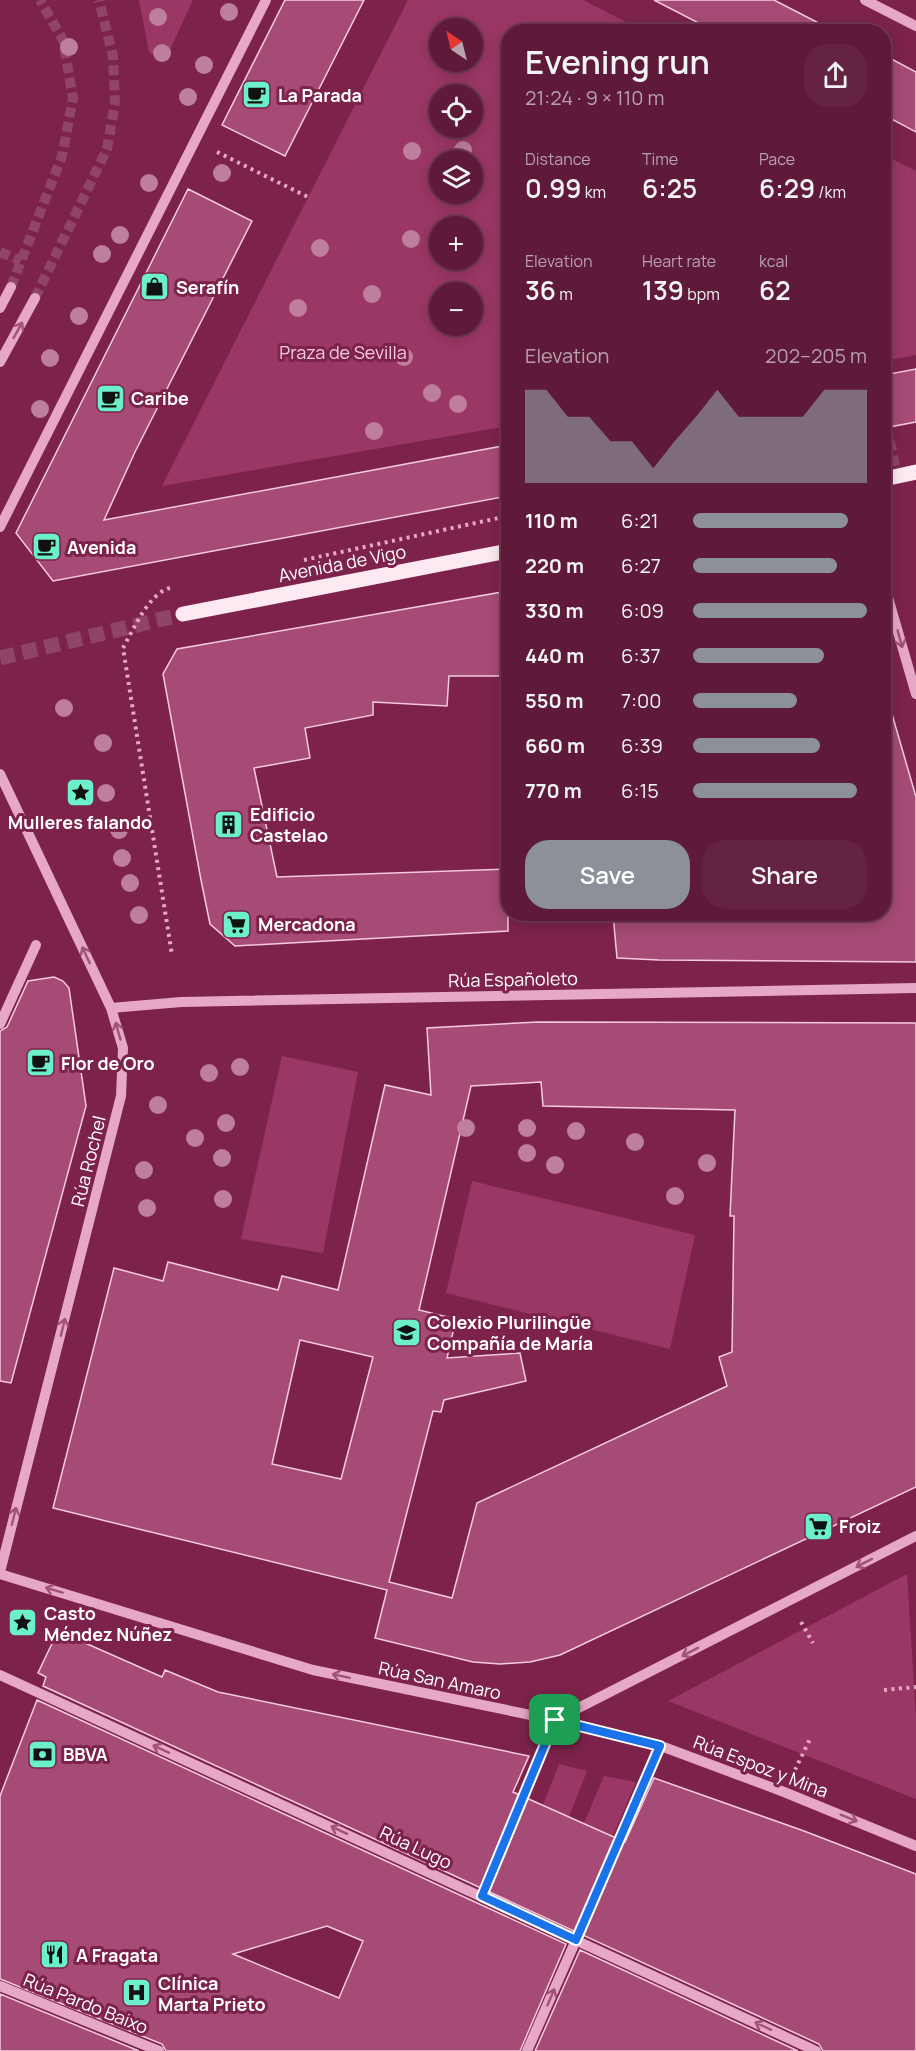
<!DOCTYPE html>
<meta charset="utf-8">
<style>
body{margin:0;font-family:Manrope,sans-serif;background:#642340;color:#f1f3f6;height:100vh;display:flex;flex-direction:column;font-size:22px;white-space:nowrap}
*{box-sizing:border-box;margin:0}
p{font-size:20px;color:#b9a1ae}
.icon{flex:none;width:33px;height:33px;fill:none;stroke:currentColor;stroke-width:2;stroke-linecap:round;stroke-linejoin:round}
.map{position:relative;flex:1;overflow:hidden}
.panel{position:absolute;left:501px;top:24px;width:390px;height:897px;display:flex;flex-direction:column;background:#5e1a38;border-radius:24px;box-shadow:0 3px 15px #0003,0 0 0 2px #733853}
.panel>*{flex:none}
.needle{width:39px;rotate:325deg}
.buttons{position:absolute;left:429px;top:18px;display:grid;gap:12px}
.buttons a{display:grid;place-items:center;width:54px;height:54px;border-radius:50%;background:#5e1a38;box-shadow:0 3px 15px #0003,0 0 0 2px #733853;font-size:30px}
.pin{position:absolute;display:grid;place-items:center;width:51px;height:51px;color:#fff;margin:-26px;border-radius:12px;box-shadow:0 3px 9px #0006}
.round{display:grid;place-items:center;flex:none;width:63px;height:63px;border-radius:24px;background:#642340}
.headline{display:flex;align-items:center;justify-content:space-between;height:102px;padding:0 24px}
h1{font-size:33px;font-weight:600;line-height:45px}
.figures{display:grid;grid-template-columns:repeat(3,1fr);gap:9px;height:102px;padding:6px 24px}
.figures div{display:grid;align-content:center}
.figures b{font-size:26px;font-weight:600}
.figures small{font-size:16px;font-weight:400}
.figures p{font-size:16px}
.chart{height:168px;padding:12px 24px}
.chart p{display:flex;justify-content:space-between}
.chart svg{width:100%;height:108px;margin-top:6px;fill:#8c9099;opacity:.7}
.cta{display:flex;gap:12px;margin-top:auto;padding:12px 24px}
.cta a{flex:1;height:69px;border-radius:24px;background:#8c9099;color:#fff;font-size:24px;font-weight:600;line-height:69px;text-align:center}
.cta a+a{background:#642340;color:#f1f3f6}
ul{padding:0 24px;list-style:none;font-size:20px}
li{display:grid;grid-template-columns:96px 72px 1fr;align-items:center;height:45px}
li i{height:15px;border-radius:8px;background:#8c9099}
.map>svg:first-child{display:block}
.green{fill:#9b3765;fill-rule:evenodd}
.building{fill:#a64b75;stroke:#f4cbde;stroke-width:1.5;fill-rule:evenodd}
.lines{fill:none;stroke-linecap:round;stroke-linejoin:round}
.minor-tunnel{stroke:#904466;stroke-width:10;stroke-dasharray:10 5;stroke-linecap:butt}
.major-tunnel{stroke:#904466;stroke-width:15;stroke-dasharray:15 8;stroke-linecap:butt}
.path{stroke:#e6a8c4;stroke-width:4;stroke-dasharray:3 4.5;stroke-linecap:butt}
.minor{stroke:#e6a8c4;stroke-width:10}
.major{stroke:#fde9f1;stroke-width:15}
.tree{fill:#be7f9c}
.oneway{stroke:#a25275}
.route-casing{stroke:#fff;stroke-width:12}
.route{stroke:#1a73e8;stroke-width:8}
.labels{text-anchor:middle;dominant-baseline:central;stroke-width:6;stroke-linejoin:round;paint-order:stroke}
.poi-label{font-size:18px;font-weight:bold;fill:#fff;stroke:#7d234b;text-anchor:start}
.park-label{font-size:18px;fill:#f4cbde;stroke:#7d234b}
.street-label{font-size:18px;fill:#fff;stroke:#7d234b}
</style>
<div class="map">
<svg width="916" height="2051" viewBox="0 0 916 2051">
<rect width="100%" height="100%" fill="#7d234b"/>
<path class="green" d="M139 0H193L165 60 149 52Z
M408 0H583L644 31 508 32V426L162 486ZM472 28V62H440V28ZM472 94V128H440V94ZM472 160V194H440V160ZM472 226V260H440V226ZM472 292V326H440V292Z
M884 155 916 171V355L884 361Z
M282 1056 358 1072 323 1253 241 1239Z
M472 1181 695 1235 670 1349 446 1293Z
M907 1574 916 1716V1799L668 1701Z
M559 1764 587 1771 569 1817 543 1805Z
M604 1776 636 1782 613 1836 584 1823Z"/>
<path class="building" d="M285 0H364L285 156 222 125Z
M654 0H774L836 32H716Z
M884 55 916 72V132L884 115Z
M188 189 252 221 135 452 104 520 508 445V496L53 581 16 533Z
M916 369V422L884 428V375Z
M508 591V676H449L447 706 373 702V715L305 728 310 758 254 768 277 877 508 869V931L235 946 210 924 201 880 163 674 177 649Z
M892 714 916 797V962L659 960 617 958 613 914H884V715Z
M54 977 63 981 69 988 86 1106 11 1383 0 1381V1031L7 1027 28 981Z
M538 1022 916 1023V1487L560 1655 530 1662 500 1664 473 1662 375 1638 387 1590 53 1508 114 1268 163 1281 168 1262 278 1290 282 1276 338 1290 385 1085 431 1095 427 1028ZM541 1082 543 1106 735 1110 730 1216H734L732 1352 719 1357 727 1386 477 1503 452 1598 389 1582 433 1411 441 1412 444 1400 526 1381 520 1353 447 1358 456 1319 419 1310 471 1086ZM300 1340 373 1357 341 1479 272 1464Z
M58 1631 162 1677 165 1670 218 1692 529 1756 513 1792 625 1842 654 1778 804 1831 916 1874V2051H823L819 2044 43 1686 46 1677 38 1673Z
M37 1700 566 1944 520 2051H166L162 2044 0 1979V1796ZM327 1926 363 1941 339 1998 233 1954Z
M580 1950 798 2051H535Z
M0 1994 139 2051H0Z"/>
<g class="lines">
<path class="minor-tunnel" d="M0 252 21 261
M11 287 62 156 73 98 63 40 40 0
M35 298 107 149 115 103 113 57 99 0
M884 412 897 476"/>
<path class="major-tunnel" d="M0 658 183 614"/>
<path class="path" d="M217 152 308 197
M304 560 508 516
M170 588C149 593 133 630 123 648L172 955
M801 1622 813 1643
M884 1690 916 1687
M795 1770 810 1739
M490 1876 545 1744
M586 1917 650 1770"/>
<path class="minor" d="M865 0 916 26
M0 308 11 287
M0 362 35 298
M0 527 266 0
M884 584 916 694
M0 774 111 1008 123 1048 121 1096 0 1572
M111 1008 181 1002 916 988
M0 1024 36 945
M0 1574 313 1670 555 1720 916 1536
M0 1675 816 2051
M555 1720 661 1746 784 1792 916 1846
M0 1986 159 2051
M527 2051 576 1940"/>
<path class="major" d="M884 479 916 472
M183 614 508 551"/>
</g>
<g class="tree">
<circle cx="229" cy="12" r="9"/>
<circle cx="158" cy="17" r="9"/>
<circle cx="69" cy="47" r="9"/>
<circle cx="162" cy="53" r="9"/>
<circle cx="204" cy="65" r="9"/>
<circle cx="188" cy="97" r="9"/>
<circle cx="463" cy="150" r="9"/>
<circle cx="412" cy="151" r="9"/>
<circle cx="222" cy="173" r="9"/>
<circle cx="149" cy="183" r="9"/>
<circle cx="120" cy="235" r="9"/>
<circle cx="411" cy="239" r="9"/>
<circle cx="320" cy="248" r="9"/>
<circle cx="102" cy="254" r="9"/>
<circle cx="372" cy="294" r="9"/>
<circle cx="298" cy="308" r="9"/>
<circle cx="79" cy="316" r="9"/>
<circle cx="404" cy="357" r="9"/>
<circle cx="50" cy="358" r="9"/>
<circle cx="432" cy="393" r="9"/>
<circle cx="458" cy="404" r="9"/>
<circle cx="40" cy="409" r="9"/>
<circle cx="374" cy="431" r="9"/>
<circle cx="64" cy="708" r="9"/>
<circle cx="103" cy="743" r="9"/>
<circle cx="106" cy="793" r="9"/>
<circle cx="119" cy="830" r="9"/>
<circle cx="122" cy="858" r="9"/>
<circle cx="130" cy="883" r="9"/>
<circle cx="139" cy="915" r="9"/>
<circle cx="240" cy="1067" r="9"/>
<circle cx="209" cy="1073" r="9"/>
<circle cx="158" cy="1105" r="9"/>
<circle cx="226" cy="1123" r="9"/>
<circle cx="466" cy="1128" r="9"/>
<circle cx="527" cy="1128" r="9"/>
<circle cx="576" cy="1131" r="9"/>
<circle cx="195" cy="1138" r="9"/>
<circle cx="635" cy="1142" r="9"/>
<circle cx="527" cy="1153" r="9"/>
<circle cx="222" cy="1158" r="9"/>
<circle cx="707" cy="1163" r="9"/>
<circle cx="555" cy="1165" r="9"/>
<circle cx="144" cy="1170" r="9"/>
<circle cx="675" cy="1196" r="9"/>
<circle cx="223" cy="1199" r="9"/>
<circle cx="147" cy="1208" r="9"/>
</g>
<defs><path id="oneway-shaft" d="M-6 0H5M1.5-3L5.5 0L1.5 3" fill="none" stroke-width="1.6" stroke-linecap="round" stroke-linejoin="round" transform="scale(1.5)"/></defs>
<g class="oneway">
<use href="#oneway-shaft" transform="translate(18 330) rotate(-61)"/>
<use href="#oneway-shaft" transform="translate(900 639) rotate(74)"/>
<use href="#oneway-shaft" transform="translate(86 955) rotate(-115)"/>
<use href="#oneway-shaft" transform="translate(118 1031) rotate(-106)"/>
<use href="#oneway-shaft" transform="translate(63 1327) rotate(-76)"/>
<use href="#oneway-shaft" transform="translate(14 1516) rotate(-76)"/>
<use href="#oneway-shaft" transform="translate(864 1563) rotate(153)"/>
<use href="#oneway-shaft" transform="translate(54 1590) rotate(-163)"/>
<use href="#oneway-shaft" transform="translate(690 1652) rotate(153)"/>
<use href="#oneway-shaft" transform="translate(341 1676) rotate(-168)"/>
<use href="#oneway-shaft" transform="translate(161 1749) rotate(-155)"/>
<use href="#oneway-shaft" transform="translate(849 1818) rotate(22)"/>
<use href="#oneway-shaft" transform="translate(339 1830) rotate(-155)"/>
<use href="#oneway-shaft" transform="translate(551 1997) rotate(-67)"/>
<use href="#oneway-shaft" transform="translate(763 2026) rotate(-155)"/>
</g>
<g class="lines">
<defs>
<path id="route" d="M555 1720 660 1746 576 1940 482 1896Z"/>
</defs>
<use href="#route" class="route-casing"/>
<use href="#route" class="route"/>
</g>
<defs>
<symbol id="cafe-square" viewBox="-11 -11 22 22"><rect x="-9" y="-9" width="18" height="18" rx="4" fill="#6bf0c9" stroke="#7d234b"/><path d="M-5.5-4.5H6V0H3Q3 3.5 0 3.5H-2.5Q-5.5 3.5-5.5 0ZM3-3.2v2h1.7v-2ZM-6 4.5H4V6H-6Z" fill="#111"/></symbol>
<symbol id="shop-square" viewBox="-11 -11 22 22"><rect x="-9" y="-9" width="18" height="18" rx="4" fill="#6bf0c9" stroke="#7d234b"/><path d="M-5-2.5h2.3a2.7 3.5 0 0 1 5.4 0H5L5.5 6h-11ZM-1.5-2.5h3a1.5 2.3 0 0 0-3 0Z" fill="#111"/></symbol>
<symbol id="sight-square" viewBox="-11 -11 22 22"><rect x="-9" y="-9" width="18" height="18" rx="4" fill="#6bf0c9" stroke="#7d234b"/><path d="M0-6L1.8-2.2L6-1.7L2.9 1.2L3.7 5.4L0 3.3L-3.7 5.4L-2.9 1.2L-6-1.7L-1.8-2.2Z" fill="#111"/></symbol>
<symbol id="building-square" viewBox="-11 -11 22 22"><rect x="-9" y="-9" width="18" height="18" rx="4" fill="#6bf0c9" stroke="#7d234b"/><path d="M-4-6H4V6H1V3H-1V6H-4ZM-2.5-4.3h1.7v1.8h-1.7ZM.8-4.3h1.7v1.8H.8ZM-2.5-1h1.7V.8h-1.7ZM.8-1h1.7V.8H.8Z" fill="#111"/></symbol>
<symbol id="supermarket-square" viewBox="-11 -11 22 22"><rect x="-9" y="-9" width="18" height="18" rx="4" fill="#6bf0c9" stroke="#7d234b"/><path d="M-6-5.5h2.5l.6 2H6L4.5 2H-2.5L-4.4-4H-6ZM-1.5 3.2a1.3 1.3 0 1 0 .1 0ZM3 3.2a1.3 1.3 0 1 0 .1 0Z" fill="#111"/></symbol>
<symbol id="school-square" viewBox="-11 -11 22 22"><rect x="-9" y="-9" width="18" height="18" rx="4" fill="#6bf0c9" stroke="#7d234b"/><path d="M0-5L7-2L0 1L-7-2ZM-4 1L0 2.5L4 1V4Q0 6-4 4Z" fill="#111"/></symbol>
<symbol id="bank-square" viewBox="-11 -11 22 22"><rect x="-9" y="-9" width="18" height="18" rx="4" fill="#6bf0c9" stroke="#7d234b"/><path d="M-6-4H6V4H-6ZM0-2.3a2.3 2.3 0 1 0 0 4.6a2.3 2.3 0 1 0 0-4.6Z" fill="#111"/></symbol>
<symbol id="restaurant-square" viewBox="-11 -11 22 22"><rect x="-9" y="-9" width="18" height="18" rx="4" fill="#6bf0c9" stroke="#7d234b"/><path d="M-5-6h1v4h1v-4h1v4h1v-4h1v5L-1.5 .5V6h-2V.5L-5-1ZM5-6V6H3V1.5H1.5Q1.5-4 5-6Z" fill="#111"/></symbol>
<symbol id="hospital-square" viewBox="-11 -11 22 22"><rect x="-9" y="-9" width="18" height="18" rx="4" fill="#6bf0c9" stroke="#7d234b"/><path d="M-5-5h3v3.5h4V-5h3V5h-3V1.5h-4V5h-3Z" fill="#111"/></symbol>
</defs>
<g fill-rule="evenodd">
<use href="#cafe-square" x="240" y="78" width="33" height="33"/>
<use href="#shop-square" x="138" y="270" width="33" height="33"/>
<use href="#cafe-square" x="94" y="382" width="33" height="33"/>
<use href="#cafe-square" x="30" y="530" width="33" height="33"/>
<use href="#sight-square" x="64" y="776" width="33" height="33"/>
<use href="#building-square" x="212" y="808" width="33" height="33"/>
<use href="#supermarket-square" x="220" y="908" width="33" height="33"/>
<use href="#cafe-square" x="24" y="1046" width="33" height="33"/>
<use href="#school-square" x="390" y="1316" width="33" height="33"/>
<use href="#supermarket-square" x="802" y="1510" width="33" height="33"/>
<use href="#sight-square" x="6" y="1606" width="33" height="33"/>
<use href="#bank-square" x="26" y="1738" width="33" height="33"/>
<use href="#restaurant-square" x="38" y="1938" width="33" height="33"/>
<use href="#hospital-square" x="120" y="1976" width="33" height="33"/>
</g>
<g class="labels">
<g class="poi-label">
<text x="278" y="95">La Parada</text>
<text x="176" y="287">Serafín</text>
<text x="131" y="398">Caribe</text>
<text x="67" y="547">Avenida</text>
<text x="250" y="814">Edificio<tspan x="250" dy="21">Castelao</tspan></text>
<text x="80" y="822" text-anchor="middle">Mulleres falando</text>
<text x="258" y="924">Mercadona</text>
<text x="61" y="1063">Flor de Oro</text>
<text x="427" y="1322">Colexio Plurilingüe<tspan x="427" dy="21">Compañía de María</tspan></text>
<text x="839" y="1526">Froiz</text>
<text x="44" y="1613">Casto<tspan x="44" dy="21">Méndez Núñez</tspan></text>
<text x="63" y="1754">BBVA</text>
<text x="76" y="1955">A Fragata</text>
<text x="158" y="1983">Clínica<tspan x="158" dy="21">Marta Prieto</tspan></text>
</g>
<g class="park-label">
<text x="343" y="352">Praza de Sevilla</text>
</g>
<g class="street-label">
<text transform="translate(342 563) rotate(-11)">Avenida de Vigo</text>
<text transform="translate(513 979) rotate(-1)">Rúa Españoleto</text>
<text transform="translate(88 1161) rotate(-76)">Rúa Rochel</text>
<text transform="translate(440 1680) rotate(12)">Rúa San Amaro</text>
<text transform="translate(761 1766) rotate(21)">Rúa Espoz y Mina</text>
<text transform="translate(416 1847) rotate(25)">Rúa Lugo</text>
<text transform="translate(86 2003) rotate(22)">Rúa Pardo Baixo</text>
</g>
</g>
</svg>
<div class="buttons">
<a><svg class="needle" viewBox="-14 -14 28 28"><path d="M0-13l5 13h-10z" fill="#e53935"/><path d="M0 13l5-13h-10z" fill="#b9a1ae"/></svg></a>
<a><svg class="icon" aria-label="locate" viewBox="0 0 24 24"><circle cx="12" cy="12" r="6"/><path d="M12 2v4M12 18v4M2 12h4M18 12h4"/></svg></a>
<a><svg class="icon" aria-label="layers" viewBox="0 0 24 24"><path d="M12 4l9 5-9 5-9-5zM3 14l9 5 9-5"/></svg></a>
<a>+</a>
<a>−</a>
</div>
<div class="pin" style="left:555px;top:1720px;background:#1e9e55"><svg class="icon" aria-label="arrive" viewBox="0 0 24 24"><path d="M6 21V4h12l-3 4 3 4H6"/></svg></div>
<section class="panel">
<div class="headline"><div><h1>Evening run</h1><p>21:24 · 9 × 110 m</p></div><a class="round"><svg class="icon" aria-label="share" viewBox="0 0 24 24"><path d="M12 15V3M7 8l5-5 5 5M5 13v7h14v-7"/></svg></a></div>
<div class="figures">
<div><p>Distance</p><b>0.99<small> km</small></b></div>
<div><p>Time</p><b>6:25</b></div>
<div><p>Pace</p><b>6:29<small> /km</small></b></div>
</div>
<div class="figures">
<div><p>Elevation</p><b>36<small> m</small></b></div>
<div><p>Heart rate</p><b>139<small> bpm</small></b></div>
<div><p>kcal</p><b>62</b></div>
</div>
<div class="chart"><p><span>Elevation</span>202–205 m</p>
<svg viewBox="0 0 160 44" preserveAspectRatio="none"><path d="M0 44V6L10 6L20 17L30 17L40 27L50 27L60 38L70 27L80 17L90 6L100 17L110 17L120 17L130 17L140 6L150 6L160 6V44z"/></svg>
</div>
<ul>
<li><b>110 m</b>6:21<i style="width:89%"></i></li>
<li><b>220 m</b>6:27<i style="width:83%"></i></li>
<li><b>330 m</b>6:09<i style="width:100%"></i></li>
<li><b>440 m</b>6:37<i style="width:75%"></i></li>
<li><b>550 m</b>7:00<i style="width:60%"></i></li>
<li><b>660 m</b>6:39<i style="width:73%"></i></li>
<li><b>770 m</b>6:15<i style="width:94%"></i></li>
</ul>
<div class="cta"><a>Save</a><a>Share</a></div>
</section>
</div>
